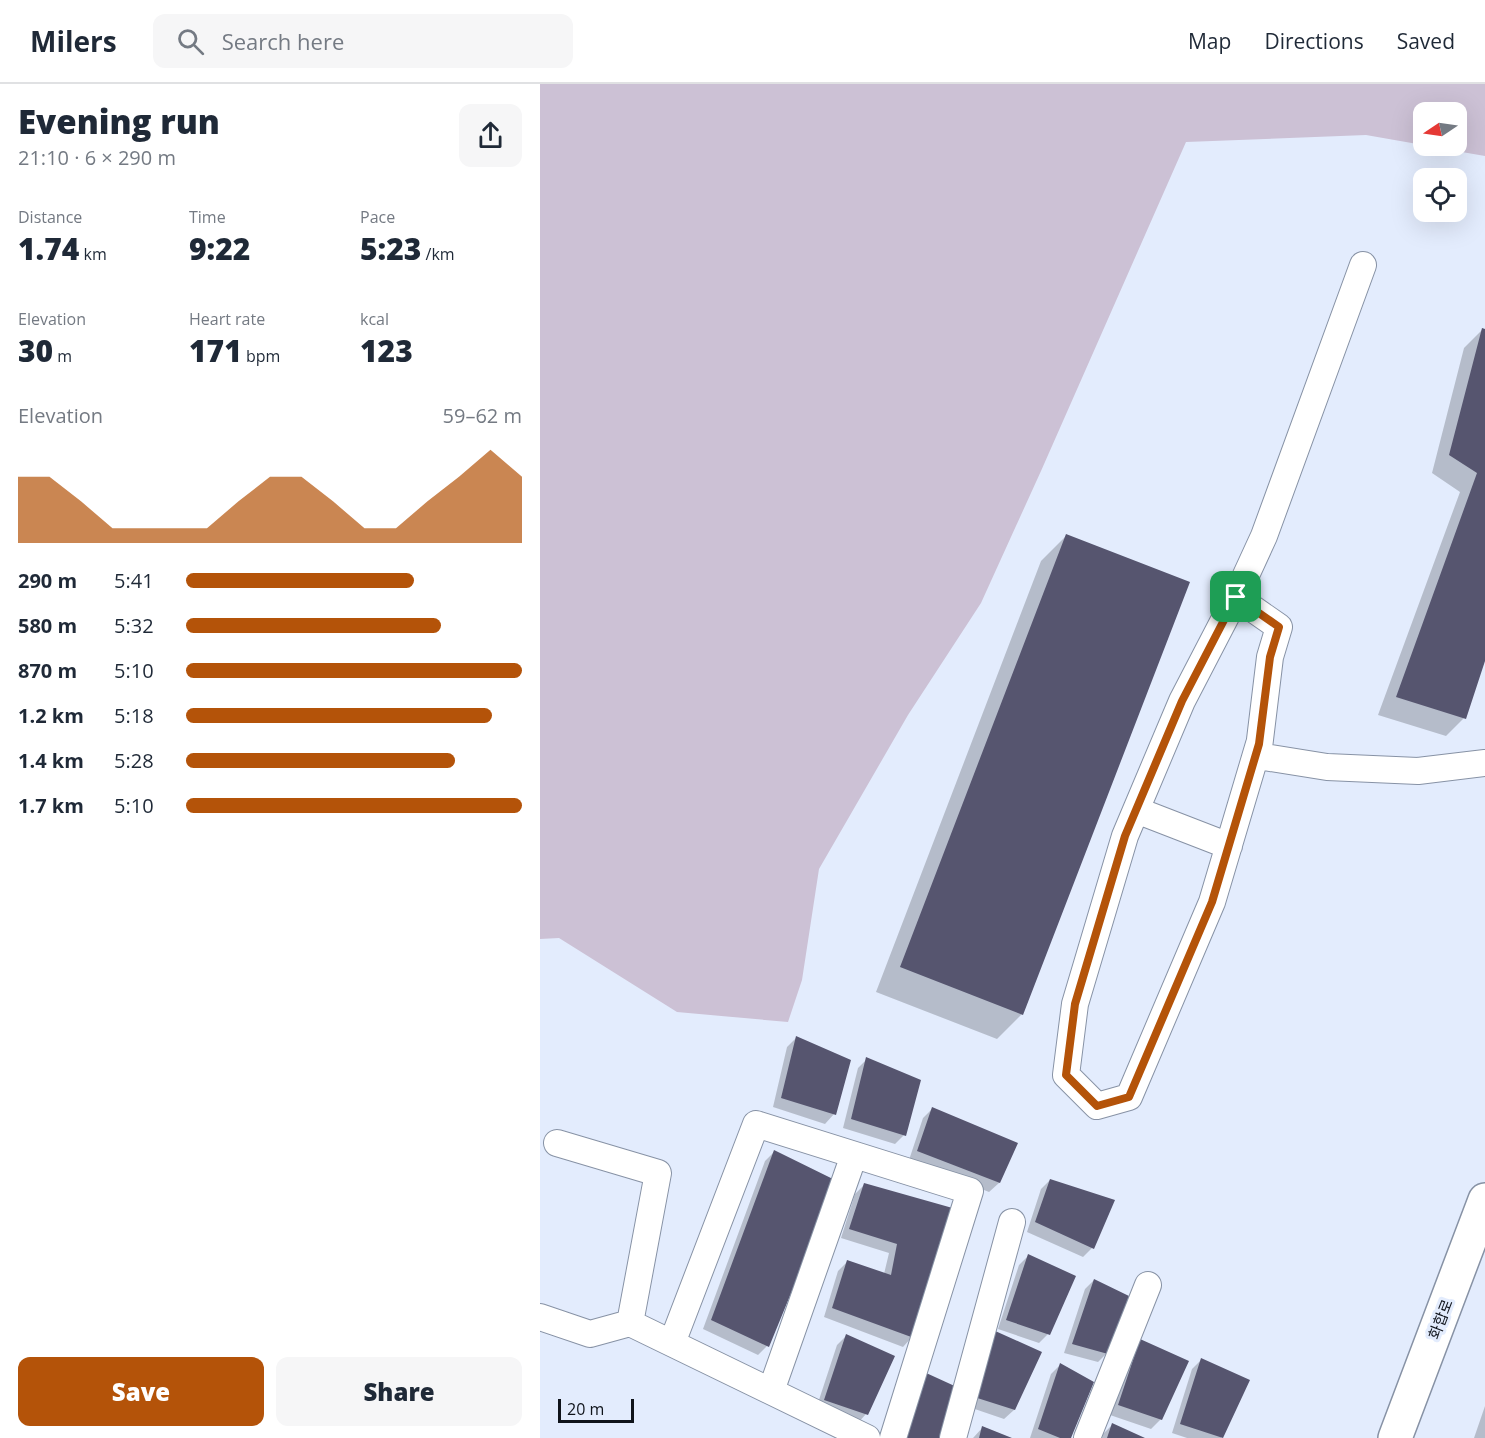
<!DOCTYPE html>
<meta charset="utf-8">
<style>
body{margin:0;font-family:"Open Sans","Noto Sans KR",sans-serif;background:#f6f6f7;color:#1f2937;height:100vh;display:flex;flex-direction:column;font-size:22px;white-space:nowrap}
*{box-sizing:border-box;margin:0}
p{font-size:20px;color:#747a83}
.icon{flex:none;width:33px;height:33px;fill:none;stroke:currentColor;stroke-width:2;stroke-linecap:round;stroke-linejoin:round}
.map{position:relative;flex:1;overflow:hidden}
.drawer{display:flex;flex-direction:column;background:#fff;width:540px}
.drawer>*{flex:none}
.needle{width:39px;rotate:257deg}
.fabs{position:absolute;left:873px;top:18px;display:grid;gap:12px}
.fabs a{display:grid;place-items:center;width:54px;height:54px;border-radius:12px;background:#fff;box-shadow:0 6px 24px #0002;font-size:30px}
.scale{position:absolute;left:18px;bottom:15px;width:76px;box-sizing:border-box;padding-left:6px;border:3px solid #0f131a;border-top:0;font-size:16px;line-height:21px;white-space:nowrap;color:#0f131a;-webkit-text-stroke:4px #e3ecfd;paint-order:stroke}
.pin{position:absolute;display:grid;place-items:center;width:51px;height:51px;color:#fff;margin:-26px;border-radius:12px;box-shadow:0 3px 9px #0006}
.round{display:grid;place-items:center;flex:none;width:63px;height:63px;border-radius:12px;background:#f6f6f7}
.overview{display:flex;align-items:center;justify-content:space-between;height:102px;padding:0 18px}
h1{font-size:33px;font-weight:800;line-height:45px}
.figures{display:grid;grid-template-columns:repeat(3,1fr);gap:9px;height:102px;padding:6px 18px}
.figures div{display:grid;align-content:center}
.figures b{font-size:30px;font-weight:800}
.figures small{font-size:16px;font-weight:400}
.figures p{font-size:16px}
.chart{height:168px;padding:12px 18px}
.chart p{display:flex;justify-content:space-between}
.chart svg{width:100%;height:108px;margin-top:6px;fill:#b45309;opacity:.7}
.primary-button{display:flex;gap:12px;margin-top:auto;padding:12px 18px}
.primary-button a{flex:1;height:69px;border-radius:12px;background:#b45309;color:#fff;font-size:24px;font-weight:800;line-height:69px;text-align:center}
.primary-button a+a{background:#f6f6f7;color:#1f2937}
ul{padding:0 18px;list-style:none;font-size:20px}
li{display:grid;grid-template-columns:96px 72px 1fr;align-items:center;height:45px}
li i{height:15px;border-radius:8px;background:#b45309}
header{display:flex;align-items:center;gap:36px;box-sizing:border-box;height:84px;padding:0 30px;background:#fff;border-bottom:2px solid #e0e1e3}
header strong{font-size:28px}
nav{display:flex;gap:33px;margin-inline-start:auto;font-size:21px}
.search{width:420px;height:54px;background:#f6f6f7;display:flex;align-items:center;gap:15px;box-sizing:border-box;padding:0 21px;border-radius:12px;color:#747a83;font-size:22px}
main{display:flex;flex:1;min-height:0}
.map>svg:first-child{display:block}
.green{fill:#ccc1d5}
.shadow{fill:#0003}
.building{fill:#56556f}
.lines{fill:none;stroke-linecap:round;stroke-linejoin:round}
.minor-casing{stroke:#8792a5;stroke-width:28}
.major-casing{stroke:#8792a5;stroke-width:36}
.minor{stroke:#fff;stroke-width:26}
.major{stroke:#fff;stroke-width:33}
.route-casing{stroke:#fff;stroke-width:12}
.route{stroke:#b45309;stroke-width:8}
.labels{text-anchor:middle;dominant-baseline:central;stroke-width:6;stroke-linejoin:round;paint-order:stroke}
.street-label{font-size:15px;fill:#0f131a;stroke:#e3ecfd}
</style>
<header>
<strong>Milers</strong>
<div class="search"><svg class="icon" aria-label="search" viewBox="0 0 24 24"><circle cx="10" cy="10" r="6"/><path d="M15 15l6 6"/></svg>Search here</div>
<nav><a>Map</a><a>Directions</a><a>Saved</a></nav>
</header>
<main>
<section class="drawer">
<div class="overview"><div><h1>Evening run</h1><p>21:10 · 6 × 290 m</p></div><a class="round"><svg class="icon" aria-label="share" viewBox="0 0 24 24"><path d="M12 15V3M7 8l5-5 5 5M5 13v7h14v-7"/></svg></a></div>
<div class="figures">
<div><p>Distance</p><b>1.74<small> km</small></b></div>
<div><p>Time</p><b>9:22</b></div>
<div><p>Pace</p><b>5:23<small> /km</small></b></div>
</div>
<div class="figures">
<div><p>Elevation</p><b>30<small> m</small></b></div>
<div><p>Heart rate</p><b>171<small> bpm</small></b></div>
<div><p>kcal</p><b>123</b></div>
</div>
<div class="chart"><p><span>Elevation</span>59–62 m</p>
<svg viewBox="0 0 160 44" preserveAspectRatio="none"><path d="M0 44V17L10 17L20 27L30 38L40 38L50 38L60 38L70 27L80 17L90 17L100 27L110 38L120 38L130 27L140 17L150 6L160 17V44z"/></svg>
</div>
<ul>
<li><b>290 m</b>5:41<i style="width:68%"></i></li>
<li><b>580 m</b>5:32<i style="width:76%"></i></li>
<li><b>870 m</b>5:10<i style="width:100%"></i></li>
<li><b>1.2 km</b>5:18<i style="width:91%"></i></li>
<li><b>1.4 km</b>5:28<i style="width:80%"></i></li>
<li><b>1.7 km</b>5:10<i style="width:100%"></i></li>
</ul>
<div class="primary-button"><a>Save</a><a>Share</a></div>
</section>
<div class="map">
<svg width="945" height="1354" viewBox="0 0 945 1354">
<rect width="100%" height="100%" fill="#e3ecfd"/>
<path class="green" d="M0 0H945V72L887 62H916V28H884L883 61 826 51 646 58 501 387 441 519 368 631 279 785 262 896 248 938 137 928 19 854 0 855Z"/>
<path class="shadow" d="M942 246 945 247V572L924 634 906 652 838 631 920 408 892 389 924 264Z
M526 452 482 930 457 955 336 908 501 477Z
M256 954 294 1030 285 1040 233 1023 247 963Z
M327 975 364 1051 355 1060 303 1044 318 984Z
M392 1025 476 1060 459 1099 449 1108 369 1076 383 1034Z
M234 1068 227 1262 218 1271 163 1245 225 1077Z
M510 1096 552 1164 543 1173 487 1148 501 1105Z
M325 1100 414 1126 372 1253 363 1263 284 1233 298 1187 308 1177 344 1190 349 1169 301 1154 315 1110Z
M488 1172 508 1250 499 1259 458 1245 479 1181Z
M554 1196 567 1269 558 1278 524 1269 545 1205Z
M306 1252 326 1330 317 1340 276 1325 297 1261Z
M600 1257 621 1335 611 1345 570 1331 591 1266Z
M500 1268 474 1326 464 1335 423 1321Z
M661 1276 708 1297 681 1354H647L632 1349 652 1285Z
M520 1281 529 1354H490L511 1290Z
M945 1322V1354H934Z
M572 1341 601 1354H562L563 1350Z
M443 1343 469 1354H433Z"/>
<path class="building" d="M942 244 945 245V577L926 635 856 613 937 389 909 371Z
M526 450 650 498 483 931 360 883Z
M256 952 311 976 296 1031 241 1014Z
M326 973 381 996 366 1052 311 1035Z
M392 1023 478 1059 460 1099 377 1067Z
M234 1066 297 1097 229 1263 171 1236Z
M510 1095 575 1116 554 1165 495 1138Z
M324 1099 416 1125 374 1254 292 1224 307 1176 351 1191 357 1160 309 1145Z
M488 1170 536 1192 510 1251 466 1236Z
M554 1195 589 1212 568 1270 532 1260Z
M453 1246 502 1268 475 1326 431 1312Z
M306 1250 355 1272 328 1331 284 1316Z
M600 1255 649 1277 622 1336 578 1321Z
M661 1274 710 1296 683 1354 640 1340Z
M520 1279 554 1298 531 1354H520L498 1345Z
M384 1288 419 1304 406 1354H364Z
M572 1339 605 1354H567Z
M442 1342 472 1354H439Z"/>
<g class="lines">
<defs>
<path id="minor" d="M823 181 724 452 696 513 739 543 730 573 718 672 787 683 878 687 945 679
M696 513 642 617 585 752 535 920 526 991 557 1022 589 1013 672 818 719 660
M596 726 689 762
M17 1059 118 1089 90 1239
M0 1233 50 1250 90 1239 327 1354
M132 1259 216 1040 430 1107 353 1354
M231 1307 314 1071
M413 1354 472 1138
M547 1354 608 1201"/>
<path id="major" d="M855 1354 945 1116"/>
</defs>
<use href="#minor" class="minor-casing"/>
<use href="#major" class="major-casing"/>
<use href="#minor" class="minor"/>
<use href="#major" class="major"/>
</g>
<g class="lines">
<defs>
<path id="route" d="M696 513 739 543 730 573 719 660 672 818 589 1013 557 1022 526 991 535 920 585 752 642 617Z"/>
</defs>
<use href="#route" class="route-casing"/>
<use href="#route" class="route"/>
</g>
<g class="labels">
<g class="street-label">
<text transform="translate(900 1235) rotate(-69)">화합로</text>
</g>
</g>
</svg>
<div class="fabs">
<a><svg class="needle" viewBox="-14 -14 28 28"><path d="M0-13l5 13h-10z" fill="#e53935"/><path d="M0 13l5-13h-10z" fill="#747a83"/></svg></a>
<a><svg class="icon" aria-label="locate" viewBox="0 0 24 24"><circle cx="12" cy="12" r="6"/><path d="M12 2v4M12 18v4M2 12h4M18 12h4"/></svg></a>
</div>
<div class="scale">20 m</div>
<div class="pin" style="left:696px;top:513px;background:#1e9e55"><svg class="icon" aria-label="arrive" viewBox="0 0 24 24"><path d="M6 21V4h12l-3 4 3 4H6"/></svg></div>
</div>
</main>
